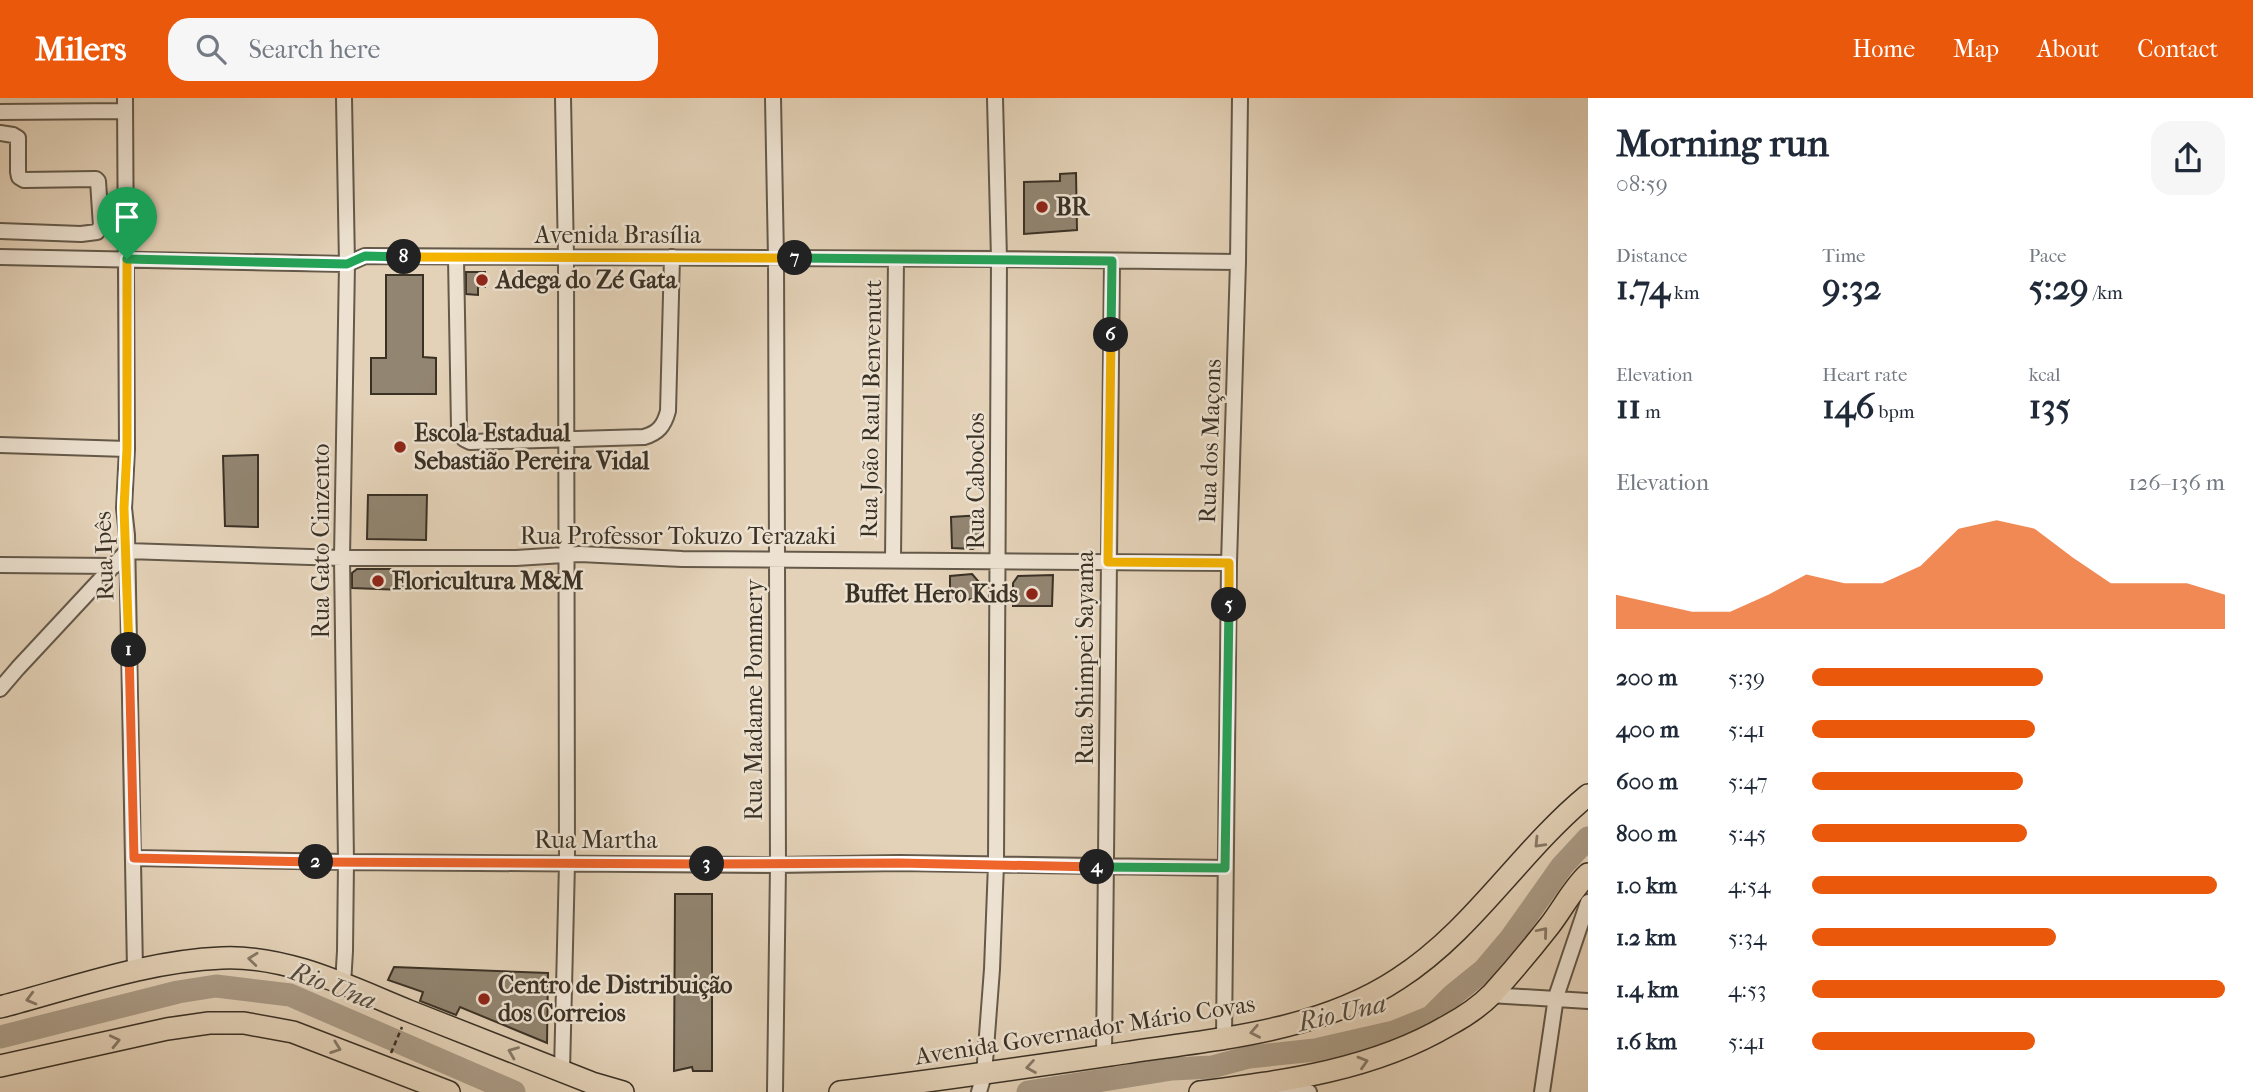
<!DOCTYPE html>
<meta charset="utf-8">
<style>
body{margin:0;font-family:"IM FELL French Canon",serif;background:#f6f6f7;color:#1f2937;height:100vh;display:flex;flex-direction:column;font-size:26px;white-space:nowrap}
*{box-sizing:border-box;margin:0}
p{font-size:23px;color:#747a83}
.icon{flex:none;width:38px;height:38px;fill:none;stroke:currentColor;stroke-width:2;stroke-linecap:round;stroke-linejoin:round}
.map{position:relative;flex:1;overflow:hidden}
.drawer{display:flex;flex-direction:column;background:#fff;width:665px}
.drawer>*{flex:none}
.pin{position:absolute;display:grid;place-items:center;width:60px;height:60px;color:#fff;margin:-72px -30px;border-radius:50% 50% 50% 0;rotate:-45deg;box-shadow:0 0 7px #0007}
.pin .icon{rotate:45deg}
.km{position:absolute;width:35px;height:35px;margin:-18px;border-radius:50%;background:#222;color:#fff;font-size:19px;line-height:35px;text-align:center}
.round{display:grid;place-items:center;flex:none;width:74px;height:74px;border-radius:21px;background:#f6f6f7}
.summary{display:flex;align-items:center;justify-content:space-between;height:119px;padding:0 28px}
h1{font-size:38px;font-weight:700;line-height:52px}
.stats{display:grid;grid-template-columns:repeat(3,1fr);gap:10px;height:119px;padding:7px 28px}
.stats div{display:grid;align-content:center}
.stats b{font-size:35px;font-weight:700}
.stats small{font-size:19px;font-weight:400}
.stats p{font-size:19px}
.chart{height:196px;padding:14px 28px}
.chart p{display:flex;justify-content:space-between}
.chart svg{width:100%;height:126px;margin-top:7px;fill:#ea580c;opacity:.7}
ul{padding:0 28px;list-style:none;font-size:23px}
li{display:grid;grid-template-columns:112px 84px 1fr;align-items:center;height:52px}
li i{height:18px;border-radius:9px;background:#ea580c}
header{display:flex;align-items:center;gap:42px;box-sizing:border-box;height:98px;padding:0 35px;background:#ea580c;color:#fff}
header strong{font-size:33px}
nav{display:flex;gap:38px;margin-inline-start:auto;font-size:24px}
.search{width:490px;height:63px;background:#f6f6f7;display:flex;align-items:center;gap:18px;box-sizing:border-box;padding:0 24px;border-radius:21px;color:#747a83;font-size:26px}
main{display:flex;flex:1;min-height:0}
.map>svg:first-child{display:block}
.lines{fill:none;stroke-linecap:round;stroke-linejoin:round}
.river{stroke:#aa9b86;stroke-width:23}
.building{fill:#928571;stroke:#3a3125;stroke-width:2}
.minor-casing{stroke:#64594a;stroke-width:18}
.highway-casing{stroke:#3a3125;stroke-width:24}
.path{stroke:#3a3125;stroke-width:2.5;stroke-dasharray:5 3.5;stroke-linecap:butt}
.minor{stroke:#ede2d1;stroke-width:14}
.highway{stroke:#e4d2b8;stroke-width:21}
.oneway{stroke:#867967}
.split-1-casing{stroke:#fff;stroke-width:14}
.split-2-casing{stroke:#fff;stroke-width:14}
.split-3-casing{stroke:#fff;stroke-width:14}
.split-4-casing{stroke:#fff;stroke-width:14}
.split-5-casing{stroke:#fff;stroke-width:14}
.split-6-casing{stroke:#fff;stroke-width:14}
.split-7-casing{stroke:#fff;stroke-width:14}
.split-8-casing{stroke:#fff;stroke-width:14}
.split-9-casing{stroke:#fff;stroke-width:14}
.split-1{stroke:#f5b400;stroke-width:9}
.split-2{stroke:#f0652b;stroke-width:9}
.split-3{stroke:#f0652b;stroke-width:9}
.split-4{stroke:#f0652b;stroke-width:9}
.split-5{stroke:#22a559;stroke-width:9}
.split-6{stroke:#f5b400;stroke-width:9}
.split-7{stroke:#22a559;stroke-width:9}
.split-8{stroke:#f5b400;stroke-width:9}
.split-9{stroke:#22a559;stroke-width:9}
.poi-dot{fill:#8f2418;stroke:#ede2d1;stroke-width:2.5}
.labels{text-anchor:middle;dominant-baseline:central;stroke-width:5;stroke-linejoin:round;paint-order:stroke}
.poi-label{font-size:24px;font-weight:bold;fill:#3a3125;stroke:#ede2d1;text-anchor:start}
.street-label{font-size:24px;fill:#3a3125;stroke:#ede2d1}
.water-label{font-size:26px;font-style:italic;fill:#564c3d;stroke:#ede2d1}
</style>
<header>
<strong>Milers</strong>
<div class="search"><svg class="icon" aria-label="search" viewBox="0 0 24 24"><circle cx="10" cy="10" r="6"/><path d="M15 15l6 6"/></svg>Search here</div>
<nav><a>Home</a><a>Map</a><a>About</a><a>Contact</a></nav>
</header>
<main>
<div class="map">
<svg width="1588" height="994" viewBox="0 0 1588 994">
<rect width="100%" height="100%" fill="#e4d2b8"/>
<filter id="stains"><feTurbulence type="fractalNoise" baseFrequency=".00286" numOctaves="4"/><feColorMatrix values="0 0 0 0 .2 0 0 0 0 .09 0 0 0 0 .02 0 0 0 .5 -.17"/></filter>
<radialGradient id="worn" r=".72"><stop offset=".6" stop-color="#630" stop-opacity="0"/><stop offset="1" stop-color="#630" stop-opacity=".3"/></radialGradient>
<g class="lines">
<path class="river" d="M0 939 178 894 216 888 290 897 514 994
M1028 994 1172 971 1212 969 1249 959 1315 952 1394 934 1431 919 1453 897 1484 872 1511 840 1562 768 1588 740"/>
</g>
<path class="building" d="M1076 75 1077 132 1024 136V84L1060 83V76Z
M466 174H485V189H478V197L466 196Z
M386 177H423V259L436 260V296H371V260H386Z
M258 357V429L225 428 223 358Z
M368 397H427L426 442 367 441Z
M982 417 980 445 973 451 952 450 951 419Z
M357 471H404L403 492 352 490V475Z
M972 476 979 484 978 501 950 502V478Z
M1053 477 1052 508H1013V485L1018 478Z
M675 796H712V973H693L692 969 674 973Z
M394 869 548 875 547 945 460 909 456 917 420 903 423 894 388 882Z"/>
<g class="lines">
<defs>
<path id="minor" d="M125 0 127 351 124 410 127 437 135 872
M773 0 776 160 778 767 775 994
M0 14 125 13
M0 35 13 37 18 40V74L19 79 24 82 96 81 98 83 101 128 97 134 81 136 0 133
M0 159 347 166 365 158 999 161 1238 164
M456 160 459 330 464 341 470 344 644 339C658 335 664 328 668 313L672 159
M0 347 127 351
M893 462 896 161
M0 467 114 468
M0 591 18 570 127 453 342 460H516L580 456 682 461 1229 465
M134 760 346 764 778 767 899 765 1225 770
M343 886 345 853 346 764 342 460 347 166 344 0
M1490 897 1588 903
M1224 940 1229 465 1238 164 1240 0
M1104 958 1112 163
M562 973 567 765 566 159 563 0
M1279 987 1309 994
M979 994 984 977 992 871 996 766 999 161 995 0
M1542 994 1556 899 1588 804"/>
<path id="highway" d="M0 909C73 890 146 863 222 860 287 857 350 889 409 913 470 937 531 961 592 985L623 994
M0 968 167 931 209 925H244L293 934 449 994
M840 994C935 983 1029 969 1124 955 1216 941 1318 934 1398 881 1473 833 1520 753 1588 697
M1200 994C1286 983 1373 972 1449 927 1464 919 1480 908 1492 896 1512 874 1532 850 1550 827 1563 810 1573 790 1588 776"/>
</defs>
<use href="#minor" class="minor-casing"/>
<use href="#highway" class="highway-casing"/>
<path class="path" d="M391 955 402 929"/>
<use href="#minor" class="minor"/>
<use href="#highway" class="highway"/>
</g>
<defs><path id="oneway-chevron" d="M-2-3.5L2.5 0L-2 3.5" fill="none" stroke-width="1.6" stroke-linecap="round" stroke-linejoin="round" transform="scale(1.75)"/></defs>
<g class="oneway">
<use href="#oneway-chevron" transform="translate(1539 745) rotate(134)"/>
<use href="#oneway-chevron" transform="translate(1543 834) rotate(-50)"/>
<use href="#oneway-chevron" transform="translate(253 861) rotate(-174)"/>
<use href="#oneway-chevron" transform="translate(31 901) rotate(165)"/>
<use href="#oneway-chevron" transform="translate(1255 934) rotate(169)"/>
<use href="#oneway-chevron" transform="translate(115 943) rotate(-13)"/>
<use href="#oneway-chevron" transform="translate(336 950) rotate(20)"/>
<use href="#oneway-chevron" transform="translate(513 954) rotate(-158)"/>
<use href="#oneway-chevron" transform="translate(1363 964) rotate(-17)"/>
<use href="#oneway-chevron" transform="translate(1031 969) rotate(171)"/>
</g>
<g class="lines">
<defs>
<path id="split-1" d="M127 161V351L124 410 129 552"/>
<path id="split-2" d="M129 552 134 760 316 764"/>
<path id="split-3" d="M316 764 707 766"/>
<path id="split-4" d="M707 766 899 765 1097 769"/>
<path id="split-5" d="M1097 769 1225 770 1229 507"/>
<path id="split-6" d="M1111 237 1108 464 1229 465V507"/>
<path id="split-7" d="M795 160 1112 163 1111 237"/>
<path id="split-8" d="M404 159 795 160"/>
<path id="split-9" d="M127 161 347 166 365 158 404 159"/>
</defs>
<use href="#split-1" class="split-1-casing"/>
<use href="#split-2" class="split-2-casing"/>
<use href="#split-3" class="split-3-casing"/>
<use href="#split-4" class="split-4-casing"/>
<use href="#split-5" class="split-5-casing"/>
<use href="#split-6" class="split-6-casing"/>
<use href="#split-7" class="split-7-casing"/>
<use href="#split-8" class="split-8-casing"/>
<use href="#split-9" class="split-9-casing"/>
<use href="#split-1" class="split-1"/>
<use href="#split-2" class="split-2"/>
<use href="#split-3" class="split-3"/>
<use href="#split-4" class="split-4"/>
<use href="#split-5" class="split-5"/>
<use href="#split-6" class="split-6"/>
<use href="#split-7" class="split-7"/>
<use href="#split-8" class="split-8"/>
<use href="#split-9" class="split-9"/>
</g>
<g class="poi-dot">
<circle cx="1042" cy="109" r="7"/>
<circle cx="482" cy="182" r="7"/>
<circle cx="400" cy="349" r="7"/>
<circle cx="378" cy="483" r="7"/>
<circle cx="1032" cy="496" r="7"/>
<circle cx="484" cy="901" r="7"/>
</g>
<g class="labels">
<g class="poi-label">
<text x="1056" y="109">BR</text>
<text x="496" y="182">Adega do Zé Gata</text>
<text x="414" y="335">Escola Estadual<tspan x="414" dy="28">Sebastião Pereira Vidal</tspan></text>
<text x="392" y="483">Floricultura M&amp;M</text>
<text x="1018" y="496" text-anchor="end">Buffet Hero Kids</text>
<text x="498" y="887">Centro de Distribuição<tspan x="498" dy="28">dos Correios</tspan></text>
</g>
<g class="street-label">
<text x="618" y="137">Avenida Brasília</text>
<text transform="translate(871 311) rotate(-89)">Rua João Raul Benvenutt</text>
<text transform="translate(1210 343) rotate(-88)">Rua dos Maçons</text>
<text transform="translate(976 383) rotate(-90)">Rua Caboclos</text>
<text x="678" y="438">Rua Professor Tokuzo Terazaki</text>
<text transform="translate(321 443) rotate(-90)">Rua Gato Cinzento</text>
<text transform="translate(104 458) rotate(-92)">Rua Ipês</text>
<text transform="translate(1085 560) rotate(-90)">Rua Shimpei Sayama</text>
<text transform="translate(754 602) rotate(-90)">Rua Madame Pommery</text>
<text x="596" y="742">Rua Martha</text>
<text transform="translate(1085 932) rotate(-9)">Avenida Governador Mário Covas</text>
</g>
<g class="water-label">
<text transform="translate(333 888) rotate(21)">Rio Una</text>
<text transform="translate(1342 915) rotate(-13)">Rio Una</text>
</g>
</g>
<rect width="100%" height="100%" filter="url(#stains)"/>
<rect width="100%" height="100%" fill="url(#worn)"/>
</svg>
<div class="pin" style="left:127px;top:161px;background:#1e9e55"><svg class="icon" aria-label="arrive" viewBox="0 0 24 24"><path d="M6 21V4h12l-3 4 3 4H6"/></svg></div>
<b class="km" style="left:129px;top:552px">1</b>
<b class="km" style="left:316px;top:764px">2</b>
<b class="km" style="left:707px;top:766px">3</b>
<b class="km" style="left:1097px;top:769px">4</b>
<b class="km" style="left:1229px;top:507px">5</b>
<b class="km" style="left:1111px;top:237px">6</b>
<b class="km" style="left:795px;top:160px">7</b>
<b class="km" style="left:404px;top:159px">8</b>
</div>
<section class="drawer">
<div class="summary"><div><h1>Morning run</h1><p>08:59</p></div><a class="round"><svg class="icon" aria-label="share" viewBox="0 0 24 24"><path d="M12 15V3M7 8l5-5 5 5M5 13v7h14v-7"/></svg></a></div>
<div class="stats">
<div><p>Distance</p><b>1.74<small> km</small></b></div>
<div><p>Time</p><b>9:32</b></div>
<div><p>Pace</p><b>5:29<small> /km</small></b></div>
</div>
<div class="stats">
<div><p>Elevation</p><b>11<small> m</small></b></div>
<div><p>Heart rate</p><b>146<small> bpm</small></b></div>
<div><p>kcal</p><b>135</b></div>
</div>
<div class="chart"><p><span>Elevation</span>126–136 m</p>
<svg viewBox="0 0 160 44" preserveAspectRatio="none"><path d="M0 44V32L10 35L20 38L30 38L40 32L50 25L60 28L70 28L80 22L90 9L100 6L110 9L120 19L130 28L140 28L150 28L160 32V44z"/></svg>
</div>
<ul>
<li><b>200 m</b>5:39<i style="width:56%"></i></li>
<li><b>400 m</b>5:41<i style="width:54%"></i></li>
<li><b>600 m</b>5:47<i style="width:51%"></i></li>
<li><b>800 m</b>5:45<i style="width:52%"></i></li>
<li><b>1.0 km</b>4:54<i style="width:98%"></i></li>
<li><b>1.2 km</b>5:34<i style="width:59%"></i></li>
<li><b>1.4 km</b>4:53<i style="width:100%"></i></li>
<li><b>1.6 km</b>5:41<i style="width:54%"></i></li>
</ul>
</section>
</main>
